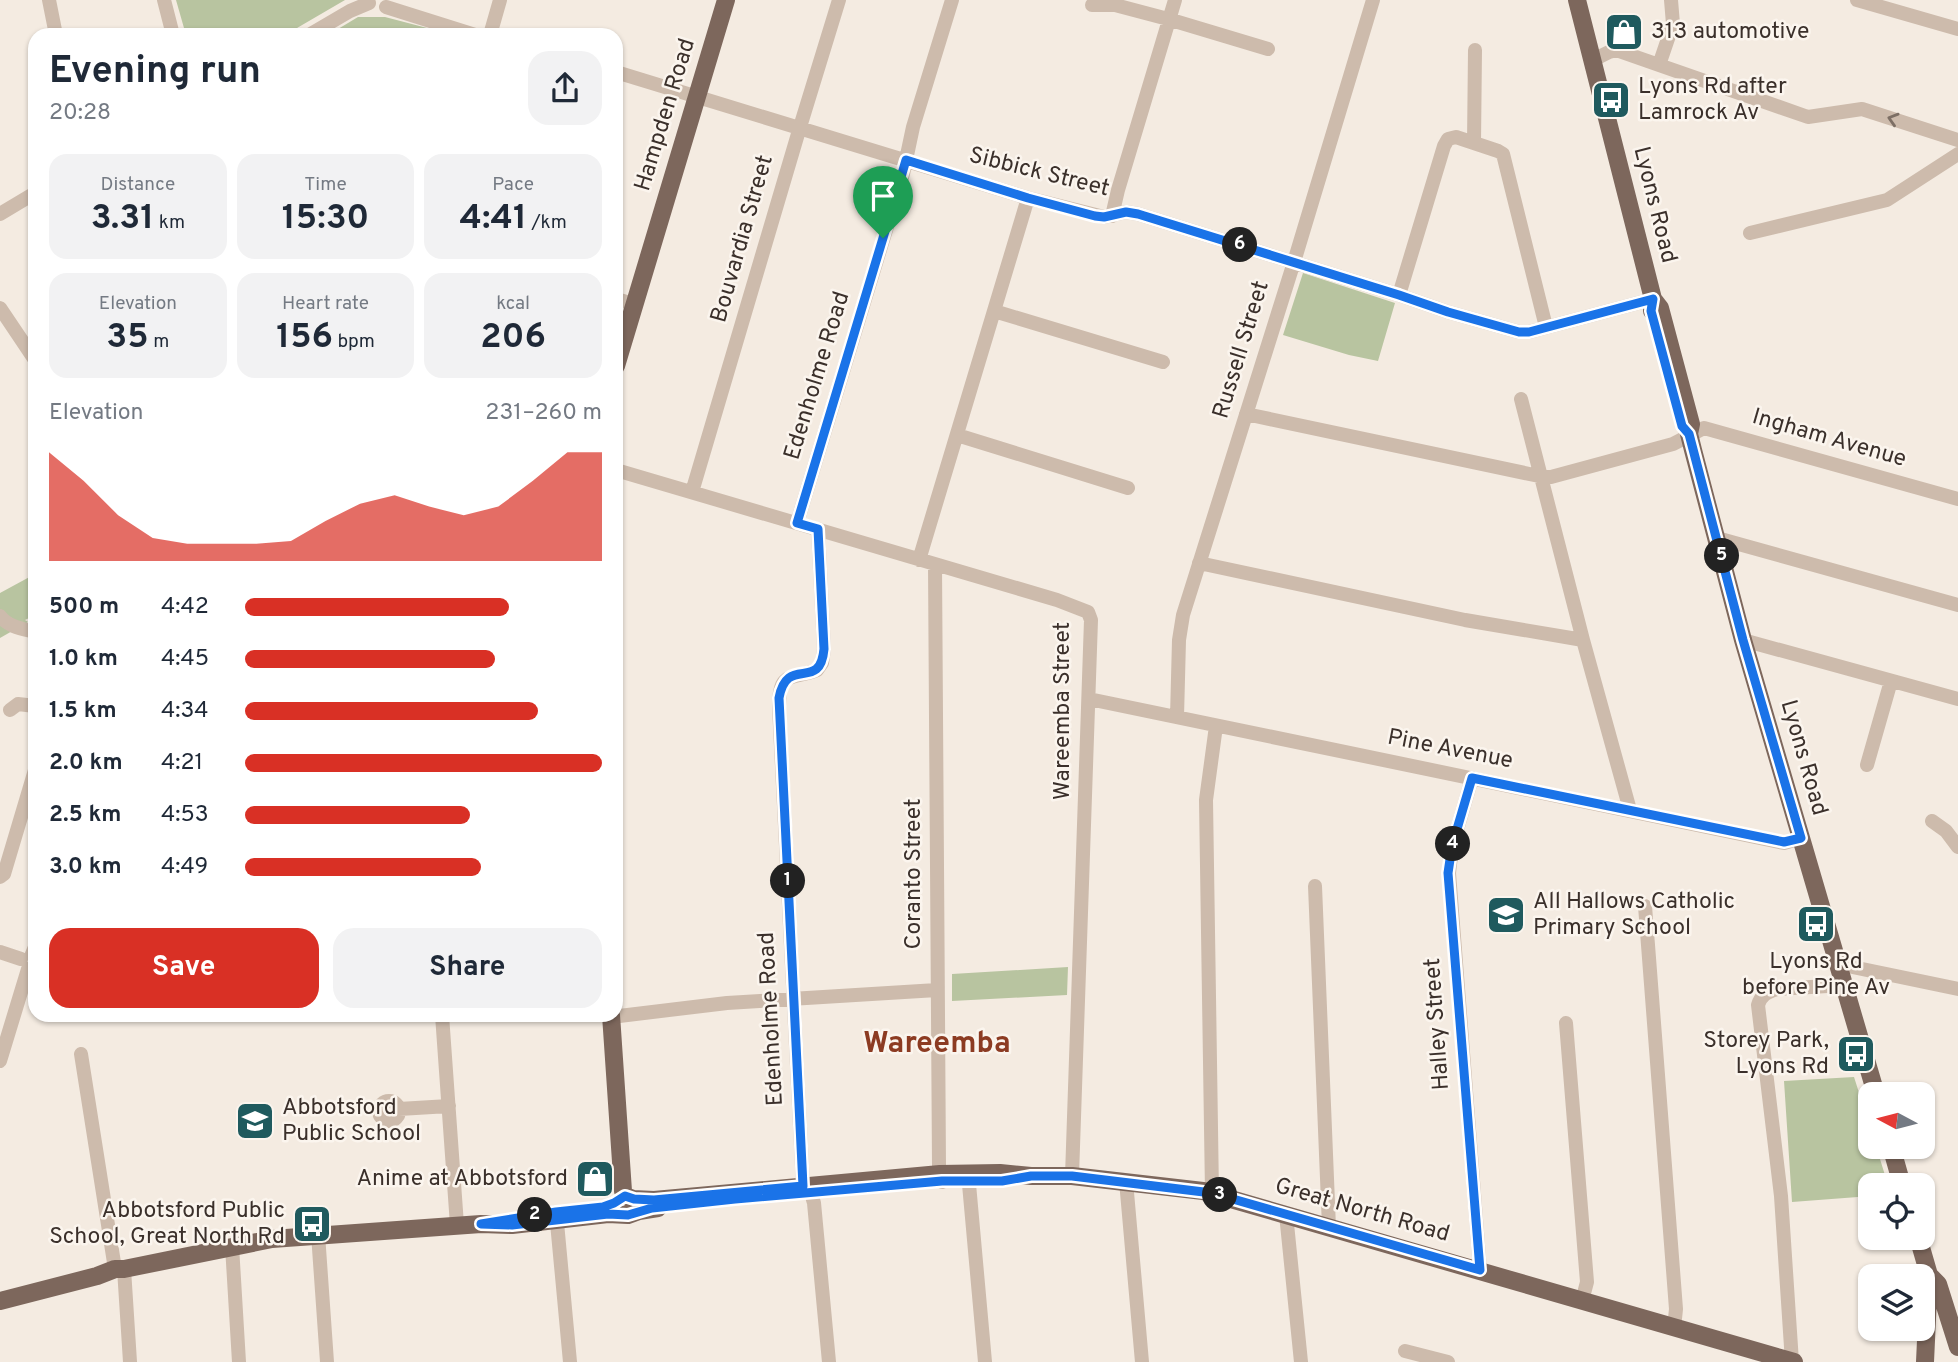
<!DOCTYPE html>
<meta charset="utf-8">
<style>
body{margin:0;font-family:Overpass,sans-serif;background:#f2f2f3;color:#1f2937;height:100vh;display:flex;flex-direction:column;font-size:26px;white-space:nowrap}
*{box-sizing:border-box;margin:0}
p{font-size:23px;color:#747a83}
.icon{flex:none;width:38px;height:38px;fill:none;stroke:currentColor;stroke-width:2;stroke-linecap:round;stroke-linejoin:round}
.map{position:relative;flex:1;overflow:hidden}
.details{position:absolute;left:28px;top:28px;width:595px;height:994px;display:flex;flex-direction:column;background:#fff;border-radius:21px;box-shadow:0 2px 5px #0004}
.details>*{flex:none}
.needle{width:46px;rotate:277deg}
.buttons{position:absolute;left:1858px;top:1082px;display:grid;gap:14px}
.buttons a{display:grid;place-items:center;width:77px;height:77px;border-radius:14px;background:#fff;box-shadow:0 2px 5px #0004;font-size:35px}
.pin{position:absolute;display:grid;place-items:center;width:60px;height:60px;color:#fff;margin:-72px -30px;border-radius:50% 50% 50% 0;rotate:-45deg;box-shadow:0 0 7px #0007}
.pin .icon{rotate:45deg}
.km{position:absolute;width:35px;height:35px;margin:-18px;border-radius:50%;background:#222;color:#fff;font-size:19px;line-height:35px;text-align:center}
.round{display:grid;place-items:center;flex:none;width:74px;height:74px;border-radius:21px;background:#f2f2f3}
.summary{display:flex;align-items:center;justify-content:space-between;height:119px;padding:0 21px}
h1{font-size:38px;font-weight:700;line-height:52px}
.figures{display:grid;grid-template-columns:repeat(3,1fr);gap:10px;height:119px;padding:7px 21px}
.figures div{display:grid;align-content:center;border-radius:18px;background:#f2f2f3;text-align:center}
.figures b{font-size:35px;font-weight:700}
.figures small{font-size:19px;font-weight:400}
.figures p{font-size:19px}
.chart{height:196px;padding:14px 21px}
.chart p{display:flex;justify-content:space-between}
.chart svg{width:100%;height:126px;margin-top:7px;fill:#d93025;opacity:.7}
.cta{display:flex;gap:14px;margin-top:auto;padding:14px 21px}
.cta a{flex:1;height:80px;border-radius:21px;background:#d93025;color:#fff;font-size:28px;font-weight:700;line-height:80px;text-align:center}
.cta a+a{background:#f2f2f3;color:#1f2937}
ul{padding:0 21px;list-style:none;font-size:23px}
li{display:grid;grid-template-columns:112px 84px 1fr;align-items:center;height:52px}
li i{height:18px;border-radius:9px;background:#d93025}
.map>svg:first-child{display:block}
.green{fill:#b8c4a0}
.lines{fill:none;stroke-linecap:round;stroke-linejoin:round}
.minor{stroke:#cdbbac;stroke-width:14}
.major{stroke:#7d675c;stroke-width:18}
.oneway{stroke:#7d6f65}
.route-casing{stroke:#fff;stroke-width:14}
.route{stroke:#1a73e8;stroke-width:9}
.labels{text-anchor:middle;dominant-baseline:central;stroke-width:5;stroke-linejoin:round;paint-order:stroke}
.poi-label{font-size:23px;fill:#3b302b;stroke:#fbf5ee;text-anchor:start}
.street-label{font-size:23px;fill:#3b302b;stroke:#fbf5ee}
.district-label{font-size:30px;font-weight:bold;fill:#8c3b22;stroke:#fbf5ee}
</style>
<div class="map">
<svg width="1958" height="1362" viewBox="0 0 1958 1362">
<rect width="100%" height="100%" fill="#f4ebe1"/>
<path class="green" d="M176 0H345L285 35H186Z
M358 17H385L454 35H328Z
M1303 273 1395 303 1378 361 1349 355 1283 335Z
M35 574V615L25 620 28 622 0 638V593Z
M1068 967 1067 995 952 1001V974Z
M1854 1077 1871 1130V1146H1876L1888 1185H1871V1196L1792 1202 1784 1081Z"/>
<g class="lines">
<path class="minor" d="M49 0 56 35
M164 0 173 35
M1857 0 1958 29
M1092 5H1115L1168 19 1268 49
M386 7 475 35
M309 35 350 11 369 3
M490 35 500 0
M1591 61 1609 52 1616 50 1808 117 1862 109 1958 140
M1659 65 1673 24 1671 0
M616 72 1028 198 1104 217 1126 212 1138 214 1399 295 1448 312 1519 332H1529L1653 299
M1474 143 1475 50
M0 214 35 193
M1112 216 1118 190 1175 0
M1750 233 1887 200 1958 154
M1399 295 1444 146 1448 139 1456 137 1498 151 1503 154 1546 327
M616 299 634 304
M0 308 35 360
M994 311 1163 362
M1521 399 1583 640 1630 810
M1246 414 1539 476 1551 477 1673 444 1704 428 1958 499
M957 435 1128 488
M616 470 1057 600 1088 612 1091 620 1072 1176
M692 492 800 127 839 0
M797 523 903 174 913 127 952 0
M818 529 824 649 822 663 817 670C793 680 779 669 779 706L803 1186 811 1193 814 1203 829 1362
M1717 538 1958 605
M919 560 1028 198
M1199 563 1465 620 1583 640
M935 565 939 1166 942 1182
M0 616C8 627 23 629 35 632
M1743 640 1958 699
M1089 699 1784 843 1801 838
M10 710 18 704 35 706
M1177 717 1179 640 1183 615 1294 262 1373 0
M1867 765 1891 681
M1472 778 1452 847 1449 873 1480 1270
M1932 821 1946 831 1958 847
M0 877 4 874 35 770
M1315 886 1329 1227
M1645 906 1676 1309 1674 1328
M0 952 21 959
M32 954 35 947
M1838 964 1958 989
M442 1015 457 1225
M611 1017 727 1003 937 990
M1566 1023 1587 1282 1582 1301
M81 1054 115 1269
M0 1061 28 969
M379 1111a10 10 0 1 1 20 0a10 10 0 1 1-20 0Z
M399 1109 449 1106
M968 1173 985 1362
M1126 1181 1142 1362
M1212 1193 1206 800 1216 726
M556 1212 570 1362
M1286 1214 1301 1362
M318 1234 327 1362
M232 1246 239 1362
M124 1269 130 1362
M1405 1351 1448 1362
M1792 1362 1781 1196 1758 1005C1761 995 1767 992 1777 989L1844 985"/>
<path class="major" d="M1577 0 1653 299 1652 311
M1653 299 1660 308 1691 424 1689 434 1693 450 1743 640 1876 1094
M616 366 726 0
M611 1015 623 1191 625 1196
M1891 1146 1902 1185
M625 1196 633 1199 654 1200 940 1174 1000 1173 1031 1176H1072L1203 1191 1794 1362
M1918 1237 1929 1275 1925 1362
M1929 1275 1938 1284 1958 1347
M0 1301 97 1276 115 1269H124L272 1239 481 1224 512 1225 608 1214 628 1215 639 1211 658 1208"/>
</g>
<defs><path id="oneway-chevron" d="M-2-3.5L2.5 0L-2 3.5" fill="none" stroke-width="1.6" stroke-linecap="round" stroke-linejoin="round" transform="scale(1.75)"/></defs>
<use class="oneway" href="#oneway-chevron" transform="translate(1893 119) rotate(-163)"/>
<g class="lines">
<defs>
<path id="route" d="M883 238 797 523 818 529 824 649C820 693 787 654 779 698L803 1186 654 1200 634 1199 625 1196 614 1203 603 1207 556 1212V1220L512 1225 481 1224 556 1212V1220L608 1214 628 1215 652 1208 735 1199 942 1181H1002L1031 1176H1072L1212 1193 1480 1270 1448 873 1452 846 1472 778 1784 842 1801 838 1743 640 1689 434 1682 426 1651 311 1653 299 1529 332H1519L1448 312 1399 295 1138 214 1126 212 1104 217 1095 216 1028 198 906 160 883 238"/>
</defs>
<use href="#route" class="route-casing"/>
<use href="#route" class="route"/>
</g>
<defs>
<symbol id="shop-square" viewBox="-11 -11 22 22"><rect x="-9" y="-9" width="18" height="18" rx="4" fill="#1f5a5e" stroke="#fbf5ee"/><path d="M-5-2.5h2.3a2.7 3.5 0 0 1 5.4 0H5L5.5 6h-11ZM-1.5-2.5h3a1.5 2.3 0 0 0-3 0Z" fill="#fff"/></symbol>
<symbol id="bus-square" viewBox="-11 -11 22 22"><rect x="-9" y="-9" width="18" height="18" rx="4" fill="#1f5a5e" stroke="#fbf5ee"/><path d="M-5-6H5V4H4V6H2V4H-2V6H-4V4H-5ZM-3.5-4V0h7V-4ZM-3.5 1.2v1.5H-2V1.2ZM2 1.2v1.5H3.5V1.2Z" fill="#fff"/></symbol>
<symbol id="school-square" viewBox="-11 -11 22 22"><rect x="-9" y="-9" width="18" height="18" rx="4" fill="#1f5a5e" stroke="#fbf5ee"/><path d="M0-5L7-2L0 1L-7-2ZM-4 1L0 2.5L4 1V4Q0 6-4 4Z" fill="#fff"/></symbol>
</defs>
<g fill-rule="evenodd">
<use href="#shop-square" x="1602" y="10" width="44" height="44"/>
<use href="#bus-square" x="1589" y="78" width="44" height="44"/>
<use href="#school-square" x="1484" y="893" width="44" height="44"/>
<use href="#bus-square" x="1794" y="902" width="44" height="44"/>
<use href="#bus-square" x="1834" y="1032" width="44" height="44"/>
<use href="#school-square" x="233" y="1099" width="44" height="44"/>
<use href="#shop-square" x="573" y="1157" width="44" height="44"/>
<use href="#bus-square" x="290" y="1202" width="44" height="44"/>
</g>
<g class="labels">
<g class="poi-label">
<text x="1651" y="32">313 automotive</text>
<text x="1638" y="87">Lyons Rd after<tspan x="1638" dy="26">Lamrock Av</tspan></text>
<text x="1533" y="902">All Hallows Catholic<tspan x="1533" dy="26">Primary School</tspan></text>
<text x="1816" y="962" text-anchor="middle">Lyons Rd<tspan x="1816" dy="26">before Pine Av</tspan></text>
<text x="1829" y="1041" text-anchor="end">Storey Park,<tspan x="1829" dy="26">Lyons Rd</tspan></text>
<text x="282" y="1108">Abbotsford<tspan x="282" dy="26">Public School</tspan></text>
<text x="568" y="1179" text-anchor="end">Anime at Abbotsford</text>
<text x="285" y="1211" text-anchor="end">Abbotsford Public<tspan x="285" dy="26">School, Great North Rd</tspan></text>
</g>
<g class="street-label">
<text transform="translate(666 115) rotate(-73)">Hampden Road</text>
<text transform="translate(1039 173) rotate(14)">Sibbick Street</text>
<text transform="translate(1654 205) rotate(76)">Lyons Road</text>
<text transform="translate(743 239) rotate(-74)">Bouvardia Street</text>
<text transform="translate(1242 350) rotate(-73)">Russell Street</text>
<text transform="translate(818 376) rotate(-73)">Edenholme Road</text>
<text transform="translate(1829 439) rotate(16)">Ingham Avenue</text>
<text transform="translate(1063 711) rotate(-90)">Wareemba Street</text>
<text transform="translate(1450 750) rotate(11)">Pine Avenue</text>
<text transform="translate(1803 758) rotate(74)">Lyons Road</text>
<text transform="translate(914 874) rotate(-90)">Coranto Street</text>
<text transform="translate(772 1019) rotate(-93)">Edenholme Road</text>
<text transform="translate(1438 1024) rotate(-94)">Halley Street</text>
<text transform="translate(1362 1211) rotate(16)">Great North Road</text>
</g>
<g class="district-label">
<text x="937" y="1044">Wareemba</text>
</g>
</g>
</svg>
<div class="buttons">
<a><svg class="needle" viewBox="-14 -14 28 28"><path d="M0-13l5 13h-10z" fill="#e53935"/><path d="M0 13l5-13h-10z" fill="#747a83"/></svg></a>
<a><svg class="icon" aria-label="locate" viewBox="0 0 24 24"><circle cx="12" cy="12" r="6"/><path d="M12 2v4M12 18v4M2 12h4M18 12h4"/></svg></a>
<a><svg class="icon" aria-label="layers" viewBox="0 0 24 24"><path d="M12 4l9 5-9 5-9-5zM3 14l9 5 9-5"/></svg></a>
</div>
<div class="pin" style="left:883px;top:238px;background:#1e9e55"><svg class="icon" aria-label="arrive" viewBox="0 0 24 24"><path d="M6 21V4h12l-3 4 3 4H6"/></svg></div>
<b class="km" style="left:788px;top:881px">1</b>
<b class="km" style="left:535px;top:1215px">2</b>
<b class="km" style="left:1220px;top:1195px">3</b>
<b class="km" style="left:1453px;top:844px">4</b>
<b class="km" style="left:1722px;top:556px">5</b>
<b class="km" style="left:1240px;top:245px">6</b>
<section class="details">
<div class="summary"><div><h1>Evening run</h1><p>20:28</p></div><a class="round"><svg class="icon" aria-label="share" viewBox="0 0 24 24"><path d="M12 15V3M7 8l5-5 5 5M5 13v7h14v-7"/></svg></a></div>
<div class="figures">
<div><p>Distance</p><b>3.31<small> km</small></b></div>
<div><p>Time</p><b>15:30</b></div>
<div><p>Pace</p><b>4:41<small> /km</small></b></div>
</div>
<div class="figures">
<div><p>Elevation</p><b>35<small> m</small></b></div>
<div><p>Heart rate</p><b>156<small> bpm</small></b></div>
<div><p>kcal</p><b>206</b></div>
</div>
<div class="chart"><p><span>Elevation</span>231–260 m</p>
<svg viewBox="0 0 160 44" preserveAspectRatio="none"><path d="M0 44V6L10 16L20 28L30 36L40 38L50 38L60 38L70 37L80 30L90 24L100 21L110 25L120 28L130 25L140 16L150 6L160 6V44z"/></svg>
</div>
<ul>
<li><b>500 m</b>4:42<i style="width:74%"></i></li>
<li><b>1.0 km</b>4:45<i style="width:70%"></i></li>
<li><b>1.5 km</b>4:34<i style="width:82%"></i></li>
<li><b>2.0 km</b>4:21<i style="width:100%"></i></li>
<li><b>2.5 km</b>4:53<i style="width:63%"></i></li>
<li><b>3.0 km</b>4:49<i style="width:66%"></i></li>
</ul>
<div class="cta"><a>Save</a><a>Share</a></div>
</section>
</div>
